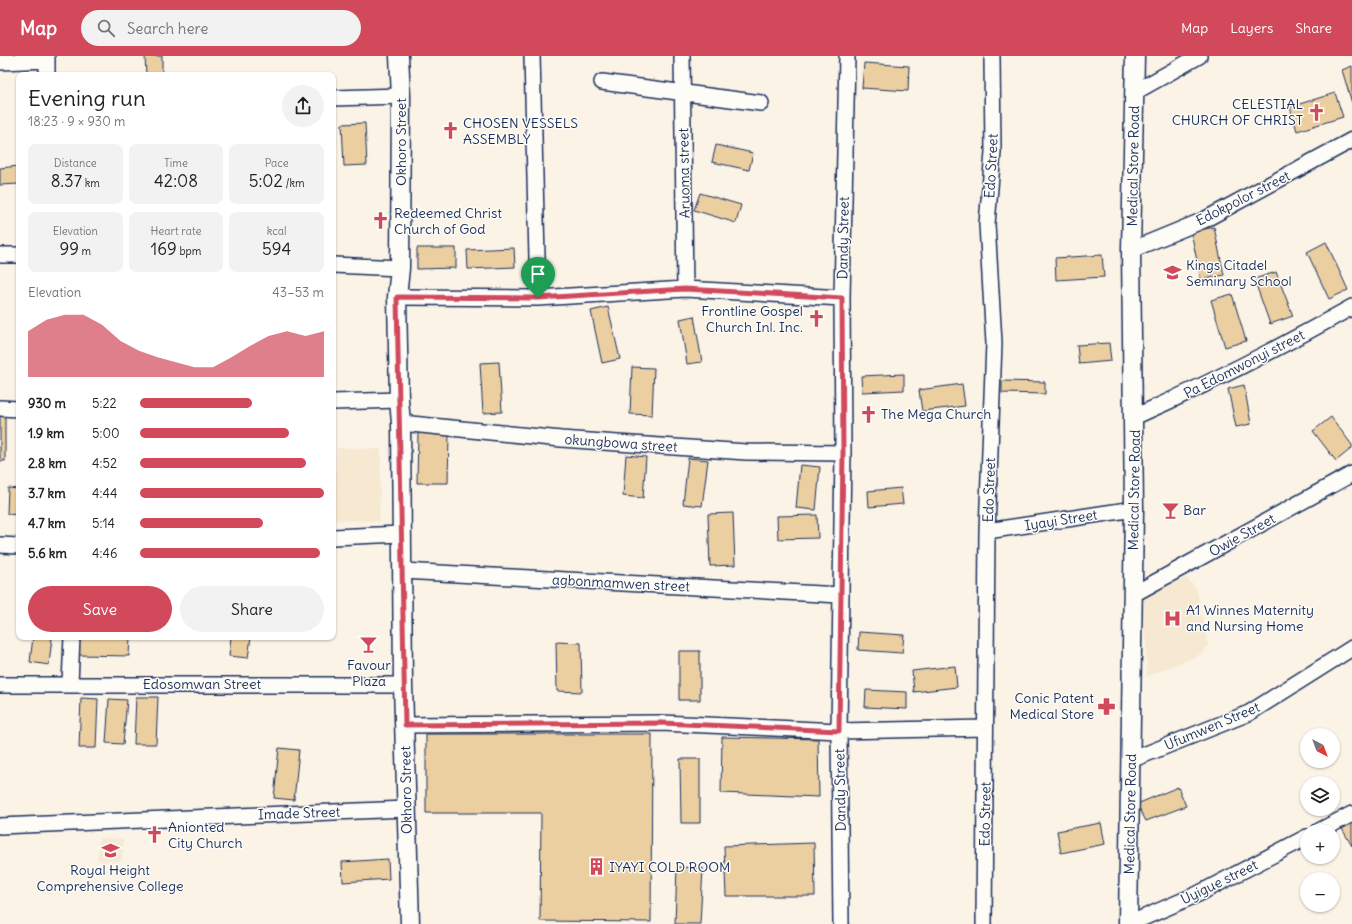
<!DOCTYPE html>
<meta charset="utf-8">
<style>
body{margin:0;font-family:Delius,sans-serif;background:#f2f2f2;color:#202124;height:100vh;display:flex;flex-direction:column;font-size:15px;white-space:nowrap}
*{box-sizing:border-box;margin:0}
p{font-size:13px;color:#757577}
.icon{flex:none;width:22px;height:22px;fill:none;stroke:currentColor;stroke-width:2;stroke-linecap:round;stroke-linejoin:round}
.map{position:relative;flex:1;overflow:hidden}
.panel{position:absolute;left:16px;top:16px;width:320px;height:568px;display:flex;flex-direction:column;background:#fff;border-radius:8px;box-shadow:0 1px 3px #0004}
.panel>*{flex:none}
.needle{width:26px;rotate:139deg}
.tools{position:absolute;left:1300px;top:672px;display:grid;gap:8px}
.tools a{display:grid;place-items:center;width:40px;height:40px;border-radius:50%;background:#fff;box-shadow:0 1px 3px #0004;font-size:20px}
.pin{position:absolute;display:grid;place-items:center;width:34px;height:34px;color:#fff;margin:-41px -17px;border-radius:50% 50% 50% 0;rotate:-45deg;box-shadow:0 0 4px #0007}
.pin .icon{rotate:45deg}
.round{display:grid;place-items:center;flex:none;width:42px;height:42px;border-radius:21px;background:#f2f2f2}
.headline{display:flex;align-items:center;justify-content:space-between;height:68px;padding:0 12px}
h1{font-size:22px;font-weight:600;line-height:30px}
.metrics{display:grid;grid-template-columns:repeat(3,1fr);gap:6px;height:68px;padding:4px 12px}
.metrics div{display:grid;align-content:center;border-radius:8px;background:#f2f2f2;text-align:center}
.metrics b{font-size:17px;font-weight:600}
.metrics small{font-size:11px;font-weight:400}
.metrics p{font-size:11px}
.chart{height:112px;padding:8px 12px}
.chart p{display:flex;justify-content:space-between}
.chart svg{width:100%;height:72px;margin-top:4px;fill:#d1495b;opacity:.7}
.primary-button{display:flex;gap:8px;margin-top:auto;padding:8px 12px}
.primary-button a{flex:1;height:46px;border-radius:24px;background:#d1495b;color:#fff;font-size:16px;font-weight:600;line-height:46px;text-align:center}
.primary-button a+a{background:#f2f2f2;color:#202124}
ul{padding:0 12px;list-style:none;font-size:13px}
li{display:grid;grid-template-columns:64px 48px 1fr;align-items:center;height:30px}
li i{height:10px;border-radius:5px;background:#d1495b}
header{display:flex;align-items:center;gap:24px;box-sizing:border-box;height:56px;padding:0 20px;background:#d1495b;color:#fff}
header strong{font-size:19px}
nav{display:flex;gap:22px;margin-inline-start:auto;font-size:14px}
.search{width:280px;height:36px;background:#f2f2f2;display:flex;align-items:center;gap:10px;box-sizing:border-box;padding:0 14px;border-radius:22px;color:#757577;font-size:15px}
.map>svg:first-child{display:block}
.built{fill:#f6e8d1}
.building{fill:#eccfa0;stroke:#1b2f5e}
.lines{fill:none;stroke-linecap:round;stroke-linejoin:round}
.minor-casing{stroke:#1b2f5e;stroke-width:18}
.tertiary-casing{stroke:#1b2f5e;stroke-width:21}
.minor{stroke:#fdfcf7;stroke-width:15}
.tertiary{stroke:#fdfcf7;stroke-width:18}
.route-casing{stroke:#fff;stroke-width:8}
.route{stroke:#d1495b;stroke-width:5}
.labels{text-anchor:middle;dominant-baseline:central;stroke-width:3;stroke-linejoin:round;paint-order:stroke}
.poi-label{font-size:14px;fill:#1b2f5e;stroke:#fdfcf7;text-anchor:start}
.street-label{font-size:14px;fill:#1b2f5e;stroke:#fdfcf7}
</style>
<header>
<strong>Map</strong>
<div class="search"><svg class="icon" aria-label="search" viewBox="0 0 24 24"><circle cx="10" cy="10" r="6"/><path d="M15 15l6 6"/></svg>Search here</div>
<nav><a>Map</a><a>Layers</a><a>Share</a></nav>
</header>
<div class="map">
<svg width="1352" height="868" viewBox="0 0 1352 868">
<rect width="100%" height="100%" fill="#faf3e6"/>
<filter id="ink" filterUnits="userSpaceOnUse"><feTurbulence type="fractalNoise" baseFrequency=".025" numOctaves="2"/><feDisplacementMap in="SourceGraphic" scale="8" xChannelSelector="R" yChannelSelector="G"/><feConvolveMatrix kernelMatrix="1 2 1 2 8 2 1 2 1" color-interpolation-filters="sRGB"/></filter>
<g filter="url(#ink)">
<path class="built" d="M337 392 381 393 379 465 335 464Z
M1186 522 1196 532 1208 590 1203 593 1204 596 1197 600 1147 620 1146 586 1141 539Z
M99 782 123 783 122 805 98 804Z"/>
<path class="building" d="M145 0H162V19H146Z
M864 7 909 10 908 35 862 32Z
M1352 10V47L1342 14Z
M1335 37 1343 61 1297 75 1290 51Z
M365 67 367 109 344 110 342 68Z
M716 89 753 97 749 114 712 106Z
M19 110V128L0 129V112Z
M700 137 741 149 736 167 694 154Z
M1214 171 1224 219 1201 224 1191 176Z
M1326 186 1348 234 1329 243 1307 196Z
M417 192H456V212L417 213Z
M514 192 515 211 468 213 467 194Z
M1102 199 1104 221 1056 224 1055 202Z
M1276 216 1293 260 1270 268 1254 223Z
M1232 238 1246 285 1225 291 1211 244Z
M608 251 620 303 602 307 591 255Z
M694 260 702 306 687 308 680 263Z
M1109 287 1111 305 1079 308 1077 289Z
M499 306 502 356 483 357 480 307Z
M632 311 654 312 652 359 630 358Z
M904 318V334L862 336 861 320Z
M1002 325 1045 326V338L1002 337Z
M962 328 965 350 922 355 919 334Z
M1244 329 1251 368 1236 371 1228 333Z
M0 359H5V405H0Z
M1331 361 1352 389V392L1336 405 1313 375Z
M418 377H449L448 427H417Z
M626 399 646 401 643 442 623 440Z
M688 402 708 404 702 450 683 448Z
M800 409 820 411 816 454 796 452Z
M8 432 19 433V459L7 458Z
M901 432 903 448 869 451 868 435Z
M733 457 735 509 710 510 708 458Z
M817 459 818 482 778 483 777 460Z
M859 576 904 579 902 597 858 594Z
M33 581H52L49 609 30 606Z
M79 581H130L129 600 79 599Z
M231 581H251L248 602 229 600Z
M556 586 581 587 582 636 557 635Z
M679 595H700V644H679Z
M955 610 957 631 914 636 912 615Z
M866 634 907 636V653L865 651Z
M136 641H158L156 688H134Z
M81 642 98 643 96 692H79Z
M109 643 127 644 123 688 106 687Z
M426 678H652L651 866 540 865 541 757H426Z
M722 681 818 683 819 741 721 737Z
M279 692 299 694 294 744 274 742Z
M680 703H700V767H681Z
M1178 731 1186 750 1146 765 1137 748Z
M1352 764V790L1341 771Z
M1101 767 1105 788 1061 797 1057 775Z
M814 787 815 840H726L724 790Z
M388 803 389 823 343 826 342 806Z
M677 811 703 812 700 868H675Z"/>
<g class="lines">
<defs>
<path id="minor" d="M532 0 538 242
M682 0 685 233
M0 6 47 4
M47 19V0
M602 26 761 47
M1135 36 1199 0
M333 42 401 40
M1131 194 1204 164 1352 84
M0 199H19
M333 209 400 212
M397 241 538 242 685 233 842 242
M333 346 399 344
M0 352 19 353
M1134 361C1209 328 1281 291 1352 251
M401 367 561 383 746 396 843 397
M987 475 1134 453
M333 481 401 478
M0 489 19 490
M403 515 840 539
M1132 539 1352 418
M70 628 72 581
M0 629H403
M405 669 661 667 839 675 985 672
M1131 704 1249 657 1352 592
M0 770 406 753
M1319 775 1352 758
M841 868 839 675 843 397 842 242 847 0
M984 868 987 475 994 287 987 168 993 96 992 0
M1129 868 1198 838 1307 781"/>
<path id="tertiary" d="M399 0 401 40 400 212 397 241 399 344 401 367 403 629 410 868
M1128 868 1134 453 1131 194 1135 0"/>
</defs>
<use href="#minor" class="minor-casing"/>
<use href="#tertiary" class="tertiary-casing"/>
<use href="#minor" class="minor"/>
<use href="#tertiary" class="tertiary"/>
</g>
</g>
<g class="lines" filter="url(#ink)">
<defs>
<path id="route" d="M685 233 842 242 843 397 839 675 661 667 405 669 397 241 538 242Z"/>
</defs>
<use href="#route" class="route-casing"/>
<use href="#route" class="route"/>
</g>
<defs>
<symbol id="church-bare" viewBox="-9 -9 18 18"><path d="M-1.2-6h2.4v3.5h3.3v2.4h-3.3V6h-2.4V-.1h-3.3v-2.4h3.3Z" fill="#d1495b" stroke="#fdfcf7" stroke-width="2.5" paint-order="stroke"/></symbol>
<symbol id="school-bare" viewBox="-9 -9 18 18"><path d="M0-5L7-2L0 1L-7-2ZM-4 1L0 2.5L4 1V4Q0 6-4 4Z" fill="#d1495b" stroke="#fdfcf7" stroke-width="2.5" paint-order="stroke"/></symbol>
<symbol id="bar-bare" viewBox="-9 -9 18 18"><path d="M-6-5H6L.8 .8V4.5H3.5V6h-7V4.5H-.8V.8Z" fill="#d1495b" stroke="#fdfcf7" stroke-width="2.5" paint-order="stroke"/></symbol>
<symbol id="hospital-bare" viewBox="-9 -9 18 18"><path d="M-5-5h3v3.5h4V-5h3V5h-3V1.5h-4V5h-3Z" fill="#d1495b" stroke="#fdfcf7" stroke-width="2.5" paint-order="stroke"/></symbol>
<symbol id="pharmacy-bare" viewBox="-9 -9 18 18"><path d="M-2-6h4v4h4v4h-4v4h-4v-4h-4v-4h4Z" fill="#d1495b" stroke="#fdfcf7" stroke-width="2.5" paint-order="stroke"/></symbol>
<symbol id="building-bare" viewBox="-9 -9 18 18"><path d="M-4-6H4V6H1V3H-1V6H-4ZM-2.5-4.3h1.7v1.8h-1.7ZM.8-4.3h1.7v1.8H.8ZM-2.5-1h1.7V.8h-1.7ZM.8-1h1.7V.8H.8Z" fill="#d1495b" stroke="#fdfcf7" stroke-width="2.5" paint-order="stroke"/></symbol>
</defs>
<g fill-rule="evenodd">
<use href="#church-bare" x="1304" y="44" width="25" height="25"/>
<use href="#church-bare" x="438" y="62" width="25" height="25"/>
<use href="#church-bare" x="368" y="152" width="25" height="25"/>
<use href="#school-bare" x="1160" y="204" width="25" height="25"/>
<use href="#church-bare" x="804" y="250" width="25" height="25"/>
<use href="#church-bare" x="856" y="346" width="25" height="25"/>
<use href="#bar-bare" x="1158" y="442" width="25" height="25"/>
<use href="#hospital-bare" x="1160" y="550" width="25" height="25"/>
<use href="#bar-bare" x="356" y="576" width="25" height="25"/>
<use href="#pharmacy-bare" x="1094" y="638" width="25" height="25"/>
<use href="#church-bare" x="142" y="766" width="25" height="25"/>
<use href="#school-bare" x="98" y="782" width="25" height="25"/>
<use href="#building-bare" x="584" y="798" width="25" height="25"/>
</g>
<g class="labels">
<g class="poi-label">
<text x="1303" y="48" text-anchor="end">CELESTIAL<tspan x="1303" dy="16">CHURCH OF CHRIST</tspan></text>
<text x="463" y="67">CHOSEN VESSELS<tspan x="463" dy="16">ASSEMBLY</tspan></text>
<text x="394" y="157">Redeemed Christ<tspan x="394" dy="16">Church of God</tspan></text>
<text x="1186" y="209">Kings Citadel<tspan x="1186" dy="16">Seminary School</tspan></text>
<text x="803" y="255" text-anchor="end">Frontline Gospel<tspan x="803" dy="16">Church Inl. Inc.</tspan></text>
<text x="881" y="358">The Mega Church</text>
<text x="1183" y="454">Bar</text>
<text x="1186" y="554">A1 Winnes Maternity<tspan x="1186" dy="16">and Nursing Home</tspan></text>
<text x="369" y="609" text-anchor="middle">Favour<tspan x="369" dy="16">Plaza</tspan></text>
<text x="1094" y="642" text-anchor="end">Conic Patent<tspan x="1094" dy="16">Medical Store</tspan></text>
<text x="168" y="771">Anionted<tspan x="168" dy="16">City Church</tspan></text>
<text x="609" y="811">IYAYI COLD ROOM</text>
<text x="110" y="814" text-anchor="middle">Royal Height<tspan x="110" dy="16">Comprehensive College</tspan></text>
</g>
<g class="street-label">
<text transform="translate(401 86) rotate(-90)">Okhoro Street</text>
<text transform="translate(991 110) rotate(-87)">Edo Street</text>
<text transform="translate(1133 110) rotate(-89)">Medical Store Road</text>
<text transform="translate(684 117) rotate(-91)">Aruoma street</text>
<text transform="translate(1243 142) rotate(-27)">Edokpolor street</text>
<text transform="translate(843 182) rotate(-89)">Dandy Street</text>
<text transform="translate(1244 308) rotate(-27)">Pa Edomwonyi street</text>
<text transform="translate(621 387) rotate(4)">okungbowa street</text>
<text transform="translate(989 434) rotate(-88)">Edo Street</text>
<text transform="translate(1134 434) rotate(-89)">Medical Store Road</text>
<text transform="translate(1061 464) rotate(-9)">Iyayi Street</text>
<text transform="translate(1242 479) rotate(-29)">Owie Street</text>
<text transform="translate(621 527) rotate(3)">agbonmamwen street</text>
<text x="202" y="628">Edosomwan Street</text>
<text transform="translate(1212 670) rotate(-23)">Ufumwen Street</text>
<text transform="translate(406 734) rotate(-91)">Okhoro Street</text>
<text transform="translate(840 734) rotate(-91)">Dandy Street</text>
<text transform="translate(299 757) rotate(-2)">Imade Street</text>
<text transform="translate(985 758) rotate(-89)">Edo Street</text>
<text transform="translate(1130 758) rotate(-89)">Medical Store Road</text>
<text transform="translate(1219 826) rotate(-26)">Uyigue street</text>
</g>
</g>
</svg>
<div class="tools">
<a><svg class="needle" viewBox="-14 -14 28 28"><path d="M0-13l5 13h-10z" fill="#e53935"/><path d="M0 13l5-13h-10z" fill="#757577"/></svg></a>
<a><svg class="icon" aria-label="layers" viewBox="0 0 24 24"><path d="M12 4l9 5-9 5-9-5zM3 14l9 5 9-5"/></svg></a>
<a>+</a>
<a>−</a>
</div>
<div class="pin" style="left:538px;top:242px;background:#1e9e55"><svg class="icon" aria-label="arrive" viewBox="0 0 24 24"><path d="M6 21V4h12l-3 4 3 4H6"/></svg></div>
<section class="panel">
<div class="headline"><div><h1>Evening run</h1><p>18:23 · 9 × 930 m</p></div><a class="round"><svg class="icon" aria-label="share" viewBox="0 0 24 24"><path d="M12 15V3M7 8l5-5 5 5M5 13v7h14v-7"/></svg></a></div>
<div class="metrics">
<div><p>Distance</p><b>8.37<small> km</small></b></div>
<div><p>Time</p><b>42:08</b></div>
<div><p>Pace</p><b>5:02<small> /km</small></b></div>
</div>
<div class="metrics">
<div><p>Elevation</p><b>99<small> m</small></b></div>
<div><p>Heart rate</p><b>169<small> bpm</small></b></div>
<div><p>kcal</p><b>594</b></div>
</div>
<div class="chart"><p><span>Elevation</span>43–53 m</p>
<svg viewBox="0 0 160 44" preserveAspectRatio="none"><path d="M0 44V16L10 9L20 6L30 6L40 12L50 22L60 28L70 32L80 35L90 38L100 38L110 32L120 25L130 19L140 16L150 19L160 16V44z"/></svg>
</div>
<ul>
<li><b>930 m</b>5:22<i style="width:61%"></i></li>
<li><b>1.9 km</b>5:00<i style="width:81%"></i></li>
<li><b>2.8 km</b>4:52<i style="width:90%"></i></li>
<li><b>3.7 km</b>4:44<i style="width:100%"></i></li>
<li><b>4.7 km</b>5:14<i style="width:67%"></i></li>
<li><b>5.6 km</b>4:46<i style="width:98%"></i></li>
</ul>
<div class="primary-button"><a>Save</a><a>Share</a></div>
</section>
</div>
